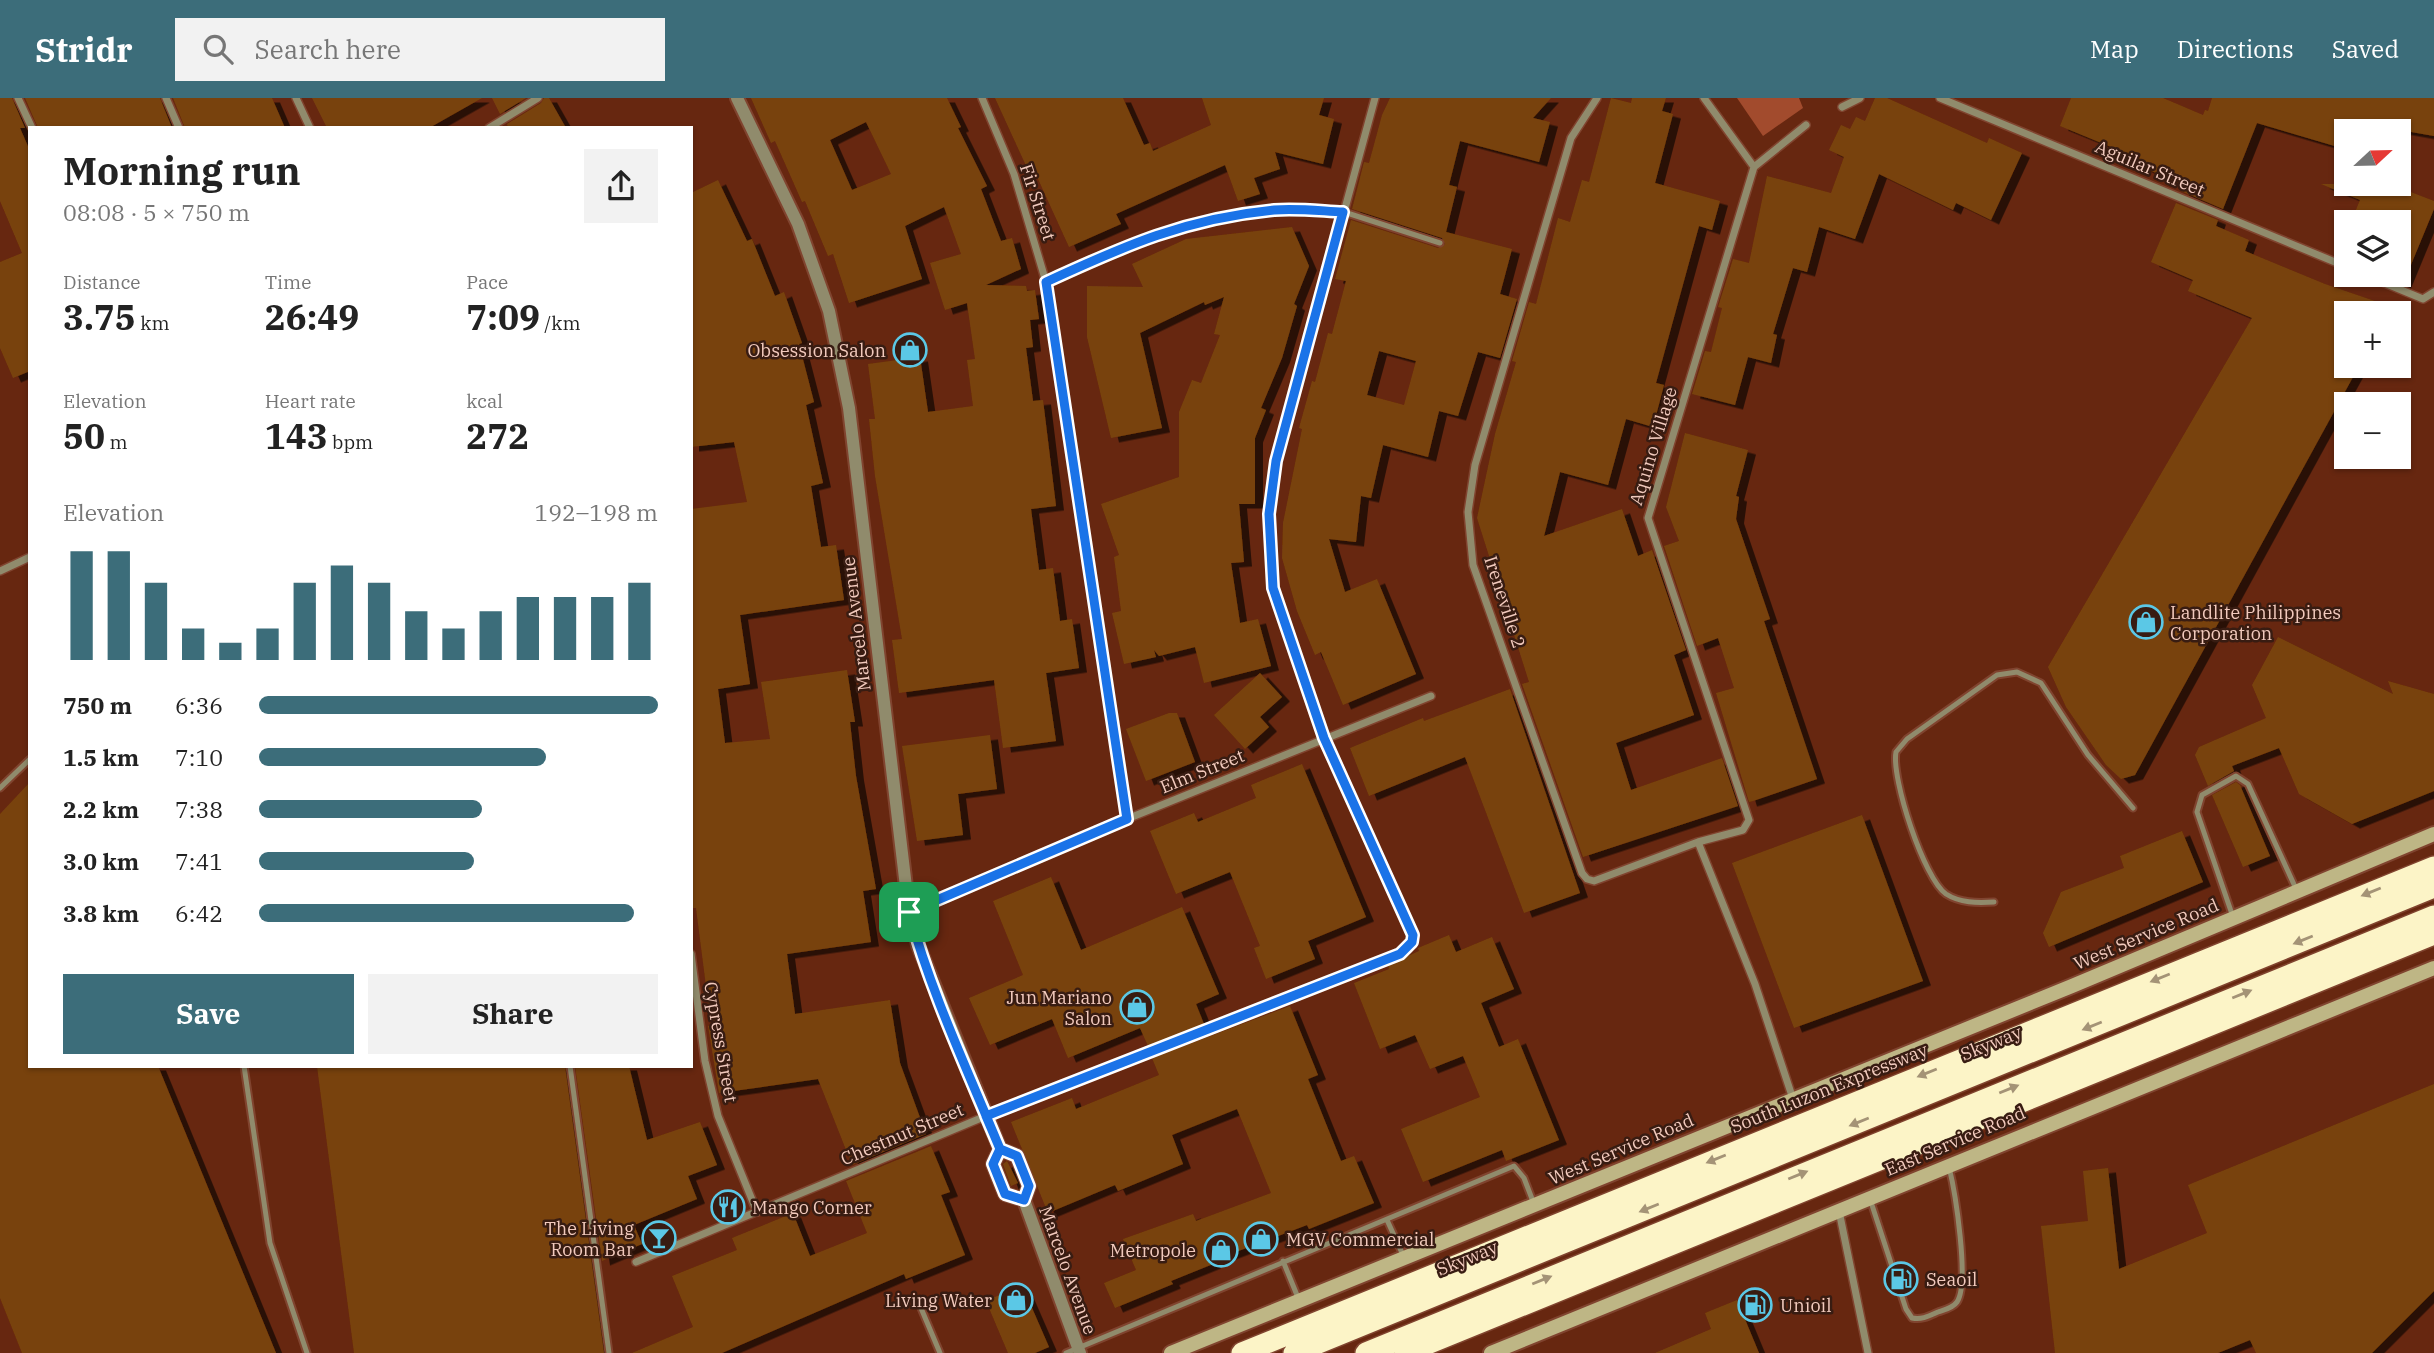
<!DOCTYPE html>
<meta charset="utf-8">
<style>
body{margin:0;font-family:"IBM Plex Serif",serif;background:#f2f2f2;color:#222;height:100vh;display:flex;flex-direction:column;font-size:26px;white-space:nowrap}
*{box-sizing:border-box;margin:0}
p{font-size:23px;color:#767676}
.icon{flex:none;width:38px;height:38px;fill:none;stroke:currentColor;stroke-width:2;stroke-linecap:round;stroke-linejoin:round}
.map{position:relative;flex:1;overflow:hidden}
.panel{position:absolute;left:28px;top:28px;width:665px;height:942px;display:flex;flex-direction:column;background:#fff;border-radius:0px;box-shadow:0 2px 5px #0004}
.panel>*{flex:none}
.needle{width:46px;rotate:68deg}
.tools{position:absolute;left:2334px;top:21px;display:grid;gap:14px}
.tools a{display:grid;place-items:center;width:77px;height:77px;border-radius:0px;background:#fff;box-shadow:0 2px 5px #0004;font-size:35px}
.pin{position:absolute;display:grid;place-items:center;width:60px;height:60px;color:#fff;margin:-30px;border-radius:14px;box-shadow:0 4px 10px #0006}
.round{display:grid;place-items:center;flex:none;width:74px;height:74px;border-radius:0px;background:#f2f2f2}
.overview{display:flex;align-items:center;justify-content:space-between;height:119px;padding:0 35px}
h1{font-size:38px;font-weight:800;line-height:52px}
.stats{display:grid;grid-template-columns:repeat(3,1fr);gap:10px;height:119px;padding:7px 35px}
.stats div{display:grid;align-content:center}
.stats b{font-size:35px;font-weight:800}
.stats small{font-size:19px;font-weight:400}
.stats p{font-size:19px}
.chart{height:196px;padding:14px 35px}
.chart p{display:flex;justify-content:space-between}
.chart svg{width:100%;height:126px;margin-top:7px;stroke:#3c6d7a;stroke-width:6}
.button{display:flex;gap:14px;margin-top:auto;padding:14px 35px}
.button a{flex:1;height:80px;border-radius:0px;background:#3c6d7a;color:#fff;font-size:28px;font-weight:800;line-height:80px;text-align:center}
.button a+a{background:#f2f2f2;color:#222}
ul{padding:0 35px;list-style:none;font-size:23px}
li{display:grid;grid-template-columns:112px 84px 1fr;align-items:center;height:52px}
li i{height:18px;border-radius:9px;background:#3c6d7a}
header{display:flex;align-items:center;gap:42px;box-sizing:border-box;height:98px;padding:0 35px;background:#3c6d7a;color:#fff}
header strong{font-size:33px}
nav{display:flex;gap:38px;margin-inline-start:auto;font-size:24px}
.search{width:490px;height:63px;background:#f2f2f2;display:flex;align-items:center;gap:18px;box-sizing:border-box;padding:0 24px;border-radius:0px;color:#767676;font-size:26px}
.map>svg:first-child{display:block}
.green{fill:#a24b2d}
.building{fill:#78420b;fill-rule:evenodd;filter:url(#shadow)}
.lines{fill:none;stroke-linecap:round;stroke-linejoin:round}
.service-casing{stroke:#80442f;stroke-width:9}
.minor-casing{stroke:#80442f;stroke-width:10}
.tertiary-casing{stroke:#80442f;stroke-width:16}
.secondary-casing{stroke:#80442f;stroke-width:18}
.motorway-casing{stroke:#80442f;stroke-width:24}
.service{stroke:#908b6c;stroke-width:5}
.minor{stroke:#908b6c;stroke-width:7}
.tertiary{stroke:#908b6c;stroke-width:12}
.secondary{stroke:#beb685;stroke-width:14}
.motorway{stroke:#fcf4c7;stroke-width:21}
.oneway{fill:#a49376}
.route-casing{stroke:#fff;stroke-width:14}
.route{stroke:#1a73e8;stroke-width:9}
.labels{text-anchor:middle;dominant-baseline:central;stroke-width:5;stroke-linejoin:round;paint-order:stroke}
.street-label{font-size:18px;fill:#f2cabd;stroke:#381c12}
.poi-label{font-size:18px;fill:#f2cabd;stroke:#381c12;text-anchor:end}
</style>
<header>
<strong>Stridr</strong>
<div class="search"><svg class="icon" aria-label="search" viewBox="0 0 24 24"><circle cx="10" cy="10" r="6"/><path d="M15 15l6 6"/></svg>Search here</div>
<nav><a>Map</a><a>Directions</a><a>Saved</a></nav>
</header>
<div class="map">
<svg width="2434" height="1255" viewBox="0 0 2434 1255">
<defs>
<filter id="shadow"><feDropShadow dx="8" dy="4.5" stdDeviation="0" flood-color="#0009"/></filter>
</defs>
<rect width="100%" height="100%" fill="#672710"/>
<path class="green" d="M1737 0H1799L1803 10 1763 38Z"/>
<path class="building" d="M0 0H12L25 30H20L30 53V273L13 280 0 250V164L22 155 0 103Z
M25 0H160L172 30H38Z
M173 0H272L285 30H185Z
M312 0H482L429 30H327Z
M492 0H526L500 16Z
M544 0H549L566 30H508L507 26 541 5Z
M751 0H947L961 29 958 30 987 88 981 91 1001 143 1012 140 1021 171 986 187 1026 188 1027 193 1035 192 1039 221 1030 222 1033 249 1026 250 1033 303 1043 302 1056 408 1031 411 1039 472 1053 470 1060 523 1072 521 1079 570 1046 575 1056 643 1003 650 994 582 899 595 892 542 902 541 875 378 869 321H875L868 266 920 259 928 314 973 308 967 262 975 261 967 205 945 212 930 165 961 156 944 109 905 128 922 181 849 205 833 156 828 158 805 103 802 104 775 43 771 45ZM866 24 891 76 852 92 830 42Z
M995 0H1123L1144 47 1150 45 1153 53 1211 27 1202 0H1324L1319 17 1334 21 1323 66 1275 54 1280 71 1254 80 1260 96 1238 103 1225 67 1116 116 1121 126 1069 149 1033 70 1028 72Z
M1390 0H1551L1533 20 1550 24 1539 64 1460 43 1449 87 1457 89 1446 134 1512 151 1500 196 1517 201 1500 260 1478 254 1458 318 1439 313 1428 359 1383 347 1371 400 1361 398 1356 444 1329 441 1345 494 1377 481 1416 576 1343 607 1321 554 1315 557 1297 513 1282 460 1283 425 1302 331 1299 330 1312 283 1315 284 1328 235 1332 236 1346 183 1335 181 1351 122 1438 150 1445 146 1442 140 1352 111 1364 64 1369 65 1382 17ZM1379 253 1416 263 1404 307 1367 297Z
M1611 0 1631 5 1632 0H1666L1662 13 1673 16 1655 85 1720 103 1712 132 1699 128 1656 285 1664 287 1653 329 1626 321 1608 387 1560 374 1544 438 1622 411 1638 458 1652 452 1686 552 1674 557 1694 617 1616 645 1631 692 1722 660 1738 708 1583 759 1522 586 1529 584 1477 420 1495 336 1516 264 1512 263 1529 204 1536 206 1558 120 1570 124 1582 82 1589 84Z
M1875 0H1887L1987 45 1989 40 2022 55 1991 122 1956 105 1953 112 1879 76 1855 141 1819 129 1807 174 1793 170 1773 236 1777 237 1771 265 1748 259 1735 307 1692 296 1705 253 1711 254 1722 210 1718 209 1733 161 1749 165 1767 78 1831 95 1844 59 1829 52 1841 27 1850 31 1856 19 1865 23Z
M2071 0H2163L2203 17 2205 12 2208 13 2212 0H2434V38L2389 30 2388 33H2342L2338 49 2257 25 2223 111 2181 93 2183 87 2131 64 2133 58 2060 28Z
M718 82 747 143 752 141 775 198 784 194 802 245 799 246 814 304 806 307 823 385 811 388 821 449 836 447 844 502 740 517 750 586 718 591 725 645 770 641 761 584 847 572 855 624H850L856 678 876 791 863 793 871 844 787 856 795 916 890 902 900 965 926 1036 852 1067 818 981 719 995 708 928 711 927 696 810H691V411L747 404 734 344 691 349V95Z
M2321 86H2390L2434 103V111L2403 186 2399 185V124H2351L2360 102Z
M2176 105 2218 122 2216 128 2249 142 2245 153 2325 186 2401 212 2400 215H2347V268H2359L2135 677 2121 681 2106 667 2066 609 2048 569 2252 220 2188 193 2193 182 2151 164Z
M1292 129 1309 168 1294 206 1297 208 1282 260 1261 310 1266 312 1255 340V406H1239L1244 464 1231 465 1240 525 1258 521 1271 568 1204 585 1195 549 1159 558 1154 552 1156 559 1124 566 1112 515 1121 513 1114 459 1119 457 1101 406 1179 379V314L1192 282 1201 285 1220 237 1214 236 1224 199 1205 207 1204 204 1140 235 1162 330 1111 340 1087 239V188L1143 189 1132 166 1186 141Z
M1685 335 1748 352 1736 398 1739 399 1736 421 1770 521 1764 523 1817 681 1753 703 1749 704 1716 595 1734 590 1718 540 1697 548 1664 448 1679 443 1666 409Z
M2278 539 2393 596 2388 583 2434 596V693L2352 726 2299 696 2279 650 2232 668 2234 673 2208 688 2195 657 2199 649 2266 620 2252 587Z
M1260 575 1282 599 1260 619 1269 629 1245 651 1214 617Z
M1510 591 1580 795 1524 815 1465 659 1369 698 1350 650 1423 620 1424 623Z
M1169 615H1177L1195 664 1146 683 1126 631Z
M990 637 997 691 958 696 963 737 917 743 902 648Z
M1302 666 1366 819 1308 843 1315 861 1266 881 1254 850 1260 848 1230 774 1176 796 1150 733 1194 715 1198 724 1256 700 1251 687Z
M30 684V968H158L276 1255H22L0 1200V716Z
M2236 684 2240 687 2270 758 2243 769 2212 697Z
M1862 717 1923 883 1794 930 1732 765Z
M2182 733 2203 784 2049 849 2043 835 2061 794 2124 770 2120 758Z
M1051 779 1081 852 1182 809 1219 896 1196 906 1204 926 1148 948 1140 930 1068 960 1052 921 990 947 969 900 1023 877 993 803Z
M1449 837 1456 854 1492 839 1514 891 1481 905 1499 949 1518 941 1559 1042 1506 1063 1502 1052 1423 1084 1401 1031 1480 999 1463 958 1430 971 1415 937 1380 951 1354 885 1389 871 1388 867 1419 853 1418 850Z
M1290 908 1318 977 1308 981 1341 1063 1354 1058 1374 1105 1309 1131 1307 1127 1212 1163 1213 1166 1171 1183 1173 1186 1115 1210 1104 1185 1136 1172 1123 1141 1193 1116 1196 1123 1271 1095 1237 1011 1172 1037 1183 1066 1118 1093 1115 1087 1048 1115 1011 1024 1072 1000 1076 1011 1159 977 1152 960Z
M317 968H565L604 1255H354Z
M575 968H629L647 1042 700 1024 717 1067 688 1078 697 1101 634 1127 642 1146 602 1163Z
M2434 986V1193L2372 1255H2256L2250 1242 2218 1255H2055L2041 1128 2088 1123 2083 1073 2108 1070 2119 1171 2207 1135 2188 1087Z
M931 1048 950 1094 941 1097 965 1157 906 1181 904 1176 722 1255H632L693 1229 672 1178 737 1152 732 1140 793 1115 810 1158 867 1135 846 1083Z
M1007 1063 1018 1085 1011 1088 1003 1066Z
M1022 1187 1049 1249 1035 1255H1008L986 1203Z
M1737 1202 1759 1255H1655L1711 1231 1705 1215Z"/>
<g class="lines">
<defs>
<path id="service" d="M1344 114 1440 145
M0 690 30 661
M1994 804C1977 805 1960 805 1946 796 1924 781 1891 680 1896 654L1907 641 1997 577 2017 574 2041 585 2088 657 2133 710
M2233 819 2197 714 2202 697 2236 678 2248 686 2297 793
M244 968 270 1145 307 1255
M570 968 609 1255
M1870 1101 1906 1211 1912 1220C1922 1222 1929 1218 1938 1214 1944 1212 1953 1210 1957 1204 1970 1185 1955 1093 1949 1069
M1387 1122 1403 1157
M1283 1163 1299 1202
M918 1203 940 1255
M1066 1255 1514 1068 1524 1080 1534 1106"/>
<path id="minor" d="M18 0 32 30
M166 0 179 30
M296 0 310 30
M982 0 1014 76 1046 184 1127 721
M1597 0 1571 40 1475 367 1468 414 1473 467 1582 775 1587 781 1594 783 1698 744 1743 732 1749 722 1648 420 1754 69 1806 27
M1704 0 1754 69
M1940 0 2347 169
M1842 9 1860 0
M489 30 538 0
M2365 177 2423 201 2434 194
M1046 184C1124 148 1187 120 1274 112 1297 110 1321 113 1344 114
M0 473 30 459
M1698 744 1755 886 1793 1001
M909 814 1127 721 1431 598
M691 856 705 963 718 1018 757 1114
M1839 1113 1868 1255
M636 1164 986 1018 1400 856 1408 851 1413 837 1324 640 1273 490 1269 416 1276 364 1375 0"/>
<path id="tertiary" d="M737 0 798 126 829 213 849 310 909 814 918 847 1000 1051 1017 1058 1029 1088 1024 1102 1080 1255
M1000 1051 993 1066 1005 1096 1024 1102"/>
<path id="secondary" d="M1171 1255 2072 888 2434 736
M1491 1255 2434 870"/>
<path id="motorway" d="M1242 1255 2434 769
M1294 1255 2434 789
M1366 1255 2434 818
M1405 1255 2434 836"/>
</defs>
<use href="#service" class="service-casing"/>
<use href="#minor" class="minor-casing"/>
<use href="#tertiary" class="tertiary-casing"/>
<use href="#secondary" class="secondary-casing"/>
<use href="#motorway" class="motorway-casing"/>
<use href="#service" class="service"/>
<use href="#minor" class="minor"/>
<use href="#tertiary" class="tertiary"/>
<use href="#secondary" class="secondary"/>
<use href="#motorway" class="motorway"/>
</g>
<defs><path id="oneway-solid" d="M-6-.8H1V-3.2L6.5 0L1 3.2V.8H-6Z" transform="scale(1.75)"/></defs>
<g class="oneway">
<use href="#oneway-solid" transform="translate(2371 794) rotate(158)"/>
<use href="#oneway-solid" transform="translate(2303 842) rotate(158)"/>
<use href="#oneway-solid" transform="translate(2160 880) rotate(158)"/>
<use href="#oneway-solid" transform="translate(2242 896) rotate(-22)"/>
<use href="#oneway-solid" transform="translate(2092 928) rotate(158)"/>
<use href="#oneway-solid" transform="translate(1927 975) rotate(158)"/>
<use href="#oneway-solid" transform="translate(2009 991) rotate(-22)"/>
<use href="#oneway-solid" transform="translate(1859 1024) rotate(158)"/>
<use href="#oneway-solid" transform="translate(1716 1061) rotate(158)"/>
<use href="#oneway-solid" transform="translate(1798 1077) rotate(-22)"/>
<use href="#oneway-solid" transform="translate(1649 1110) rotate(158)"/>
<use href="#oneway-solid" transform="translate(1542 1182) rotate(-22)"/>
</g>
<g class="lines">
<defs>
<path id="route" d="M909 814C931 895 968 973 1000 1051L1017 1058 1029 1088 1024 1102 1005 1096 993 1066 1000 1051 986 1018 1400 856 1412 844 1413 837 1324 640 1273 490 1269 416 1276 363 1343 114C1321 113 1296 110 1274 112 1187 120 1124 148 1046 184L1127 721 909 814"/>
</defs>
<use href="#route" class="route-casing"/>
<use href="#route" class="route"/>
</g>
<defs>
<symbol id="shop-ring" viewBox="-11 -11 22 22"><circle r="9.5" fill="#381c12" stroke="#5bc8e6" stroke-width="1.5"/><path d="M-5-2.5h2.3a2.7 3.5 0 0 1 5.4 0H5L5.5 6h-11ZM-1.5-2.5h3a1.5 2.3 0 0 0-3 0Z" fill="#5bc8e6"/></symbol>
<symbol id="restaurant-ring" viewBox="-11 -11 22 22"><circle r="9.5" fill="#381c12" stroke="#5bc8e6" stroke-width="1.5"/><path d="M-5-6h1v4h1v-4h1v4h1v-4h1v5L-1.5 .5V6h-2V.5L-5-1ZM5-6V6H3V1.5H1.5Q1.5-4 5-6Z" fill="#5bc8e6"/></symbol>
<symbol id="bar-ring" viewBox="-11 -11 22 22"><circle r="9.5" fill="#381c12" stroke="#5bc8e6" stroke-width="1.5"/><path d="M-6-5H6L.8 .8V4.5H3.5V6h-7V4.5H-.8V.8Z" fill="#5bc8e6"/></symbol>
<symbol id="fuel-ring" viewBox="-11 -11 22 22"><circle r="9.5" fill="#381c12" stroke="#5bc8e6" stroke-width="1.5"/><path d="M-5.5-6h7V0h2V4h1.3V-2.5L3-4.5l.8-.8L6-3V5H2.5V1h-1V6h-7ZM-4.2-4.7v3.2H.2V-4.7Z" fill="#5bc8e6"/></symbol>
</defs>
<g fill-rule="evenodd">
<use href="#shop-ring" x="891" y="233" width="38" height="38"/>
<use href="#shop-ring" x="2127" y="505" width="38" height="38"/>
<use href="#shop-ring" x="1118" y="890" width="38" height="38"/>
<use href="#restaurant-ring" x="709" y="1090" width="38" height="38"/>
<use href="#bar-ring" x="640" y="1121" width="38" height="38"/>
<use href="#shop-ring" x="1242" y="1122" width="38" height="38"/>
<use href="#shop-ring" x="1202" y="1133" width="38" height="38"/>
<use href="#fuel-ring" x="1882" y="1162" width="38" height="38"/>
<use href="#shop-ring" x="997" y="1183" width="38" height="38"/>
<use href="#fuel-ring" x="1736" y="1188" width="38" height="38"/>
</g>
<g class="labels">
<g class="street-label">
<text transform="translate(2150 70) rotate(23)">Aguilar Street</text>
<text transform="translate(1038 104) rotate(72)">Fir Street</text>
<text transform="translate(1653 348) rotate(-73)">Aquino Village</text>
<text transform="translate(1505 504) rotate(72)">Ireneville 2</text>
<text transform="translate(856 526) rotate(-97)">Marcelo Avenue</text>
<text transform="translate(1202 673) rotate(-22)">Elm Street</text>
<text transform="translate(2146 836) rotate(-23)">West Service Road</text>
<text transform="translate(721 944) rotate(80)">Cypress Street</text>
<text transform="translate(1991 945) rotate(-22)">Skyway</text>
<text transform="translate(1829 990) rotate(-22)">South Luzon Expressway</text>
<text transform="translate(902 1036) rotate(-23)">Chestnut Street</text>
<text transform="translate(1955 1043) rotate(-23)">East Service Road</text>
<text transform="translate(1621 1051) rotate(-23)">West Service Road</text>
<text transform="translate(1467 1160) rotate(-22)">Skyway</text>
<text transform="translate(1068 1172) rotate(70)">Marcelo Avenue</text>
</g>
<g class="poi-label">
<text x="886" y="252">Obsession Salon</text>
<text x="2170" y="514" text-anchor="start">Landlite Philippines<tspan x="2170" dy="21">Corporation</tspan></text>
<text x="1112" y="899">Jun Mariano<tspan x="1112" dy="21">Salon</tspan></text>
<text x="752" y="1109" text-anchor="start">Mango Corner</text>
<text x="634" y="1130">The Living<tspan x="634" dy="21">Room Bar</tspan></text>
<text x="1286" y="1141" text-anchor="start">MGV Commercial</text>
<text x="1196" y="1152">Metropole</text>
<text x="1926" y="1181" text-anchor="start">Seaoil</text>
<text x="992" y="1202">Living Water</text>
<text x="1780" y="1207" text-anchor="start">Unioil</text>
</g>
</g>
</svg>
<div class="tools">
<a><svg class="needle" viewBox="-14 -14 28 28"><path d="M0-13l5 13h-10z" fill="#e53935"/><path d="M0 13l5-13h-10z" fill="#767676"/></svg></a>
<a><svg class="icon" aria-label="layers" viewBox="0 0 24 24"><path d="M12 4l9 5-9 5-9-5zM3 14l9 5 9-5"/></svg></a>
<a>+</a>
<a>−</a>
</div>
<div class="pin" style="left:909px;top:814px;background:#1e9e55"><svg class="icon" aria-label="arrive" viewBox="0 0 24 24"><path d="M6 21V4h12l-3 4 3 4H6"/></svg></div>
<section class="panel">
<div class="overview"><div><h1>Morning run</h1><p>08:08 · 5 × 750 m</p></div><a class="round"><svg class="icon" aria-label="share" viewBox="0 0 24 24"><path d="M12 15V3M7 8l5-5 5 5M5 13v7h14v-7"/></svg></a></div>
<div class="stats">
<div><p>Distance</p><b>3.75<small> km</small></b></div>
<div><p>Time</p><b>26:49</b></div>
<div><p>Pace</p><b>7:09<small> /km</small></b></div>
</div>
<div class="stats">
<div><p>Elevation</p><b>50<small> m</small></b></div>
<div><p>Heart rate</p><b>143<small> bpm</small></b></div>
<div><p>kcal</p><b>272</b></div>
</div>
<div class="chart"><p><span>Elevation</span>192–198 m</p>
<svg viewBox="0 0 160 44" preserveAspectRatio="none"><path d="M5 44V6M15 44V6M25 44V17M35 44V33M45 44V38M55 44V33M65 44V17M75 44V11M85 44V17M95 44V27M105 44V33M115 44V27M125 44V22M135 44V22M145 44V22M155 44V17"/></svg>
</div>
<ul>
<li><b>750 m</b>6:36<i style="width:100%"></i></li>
<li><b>1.5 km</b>7:10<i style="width:72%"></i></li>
<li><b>2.2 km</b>7:38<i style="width:56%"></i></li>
<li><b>3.0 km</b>7:41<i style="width:54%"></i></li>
<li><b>3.8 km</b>6:42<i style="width:94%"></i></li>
</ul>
<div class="button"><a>Save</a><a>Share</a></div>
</section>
</div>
